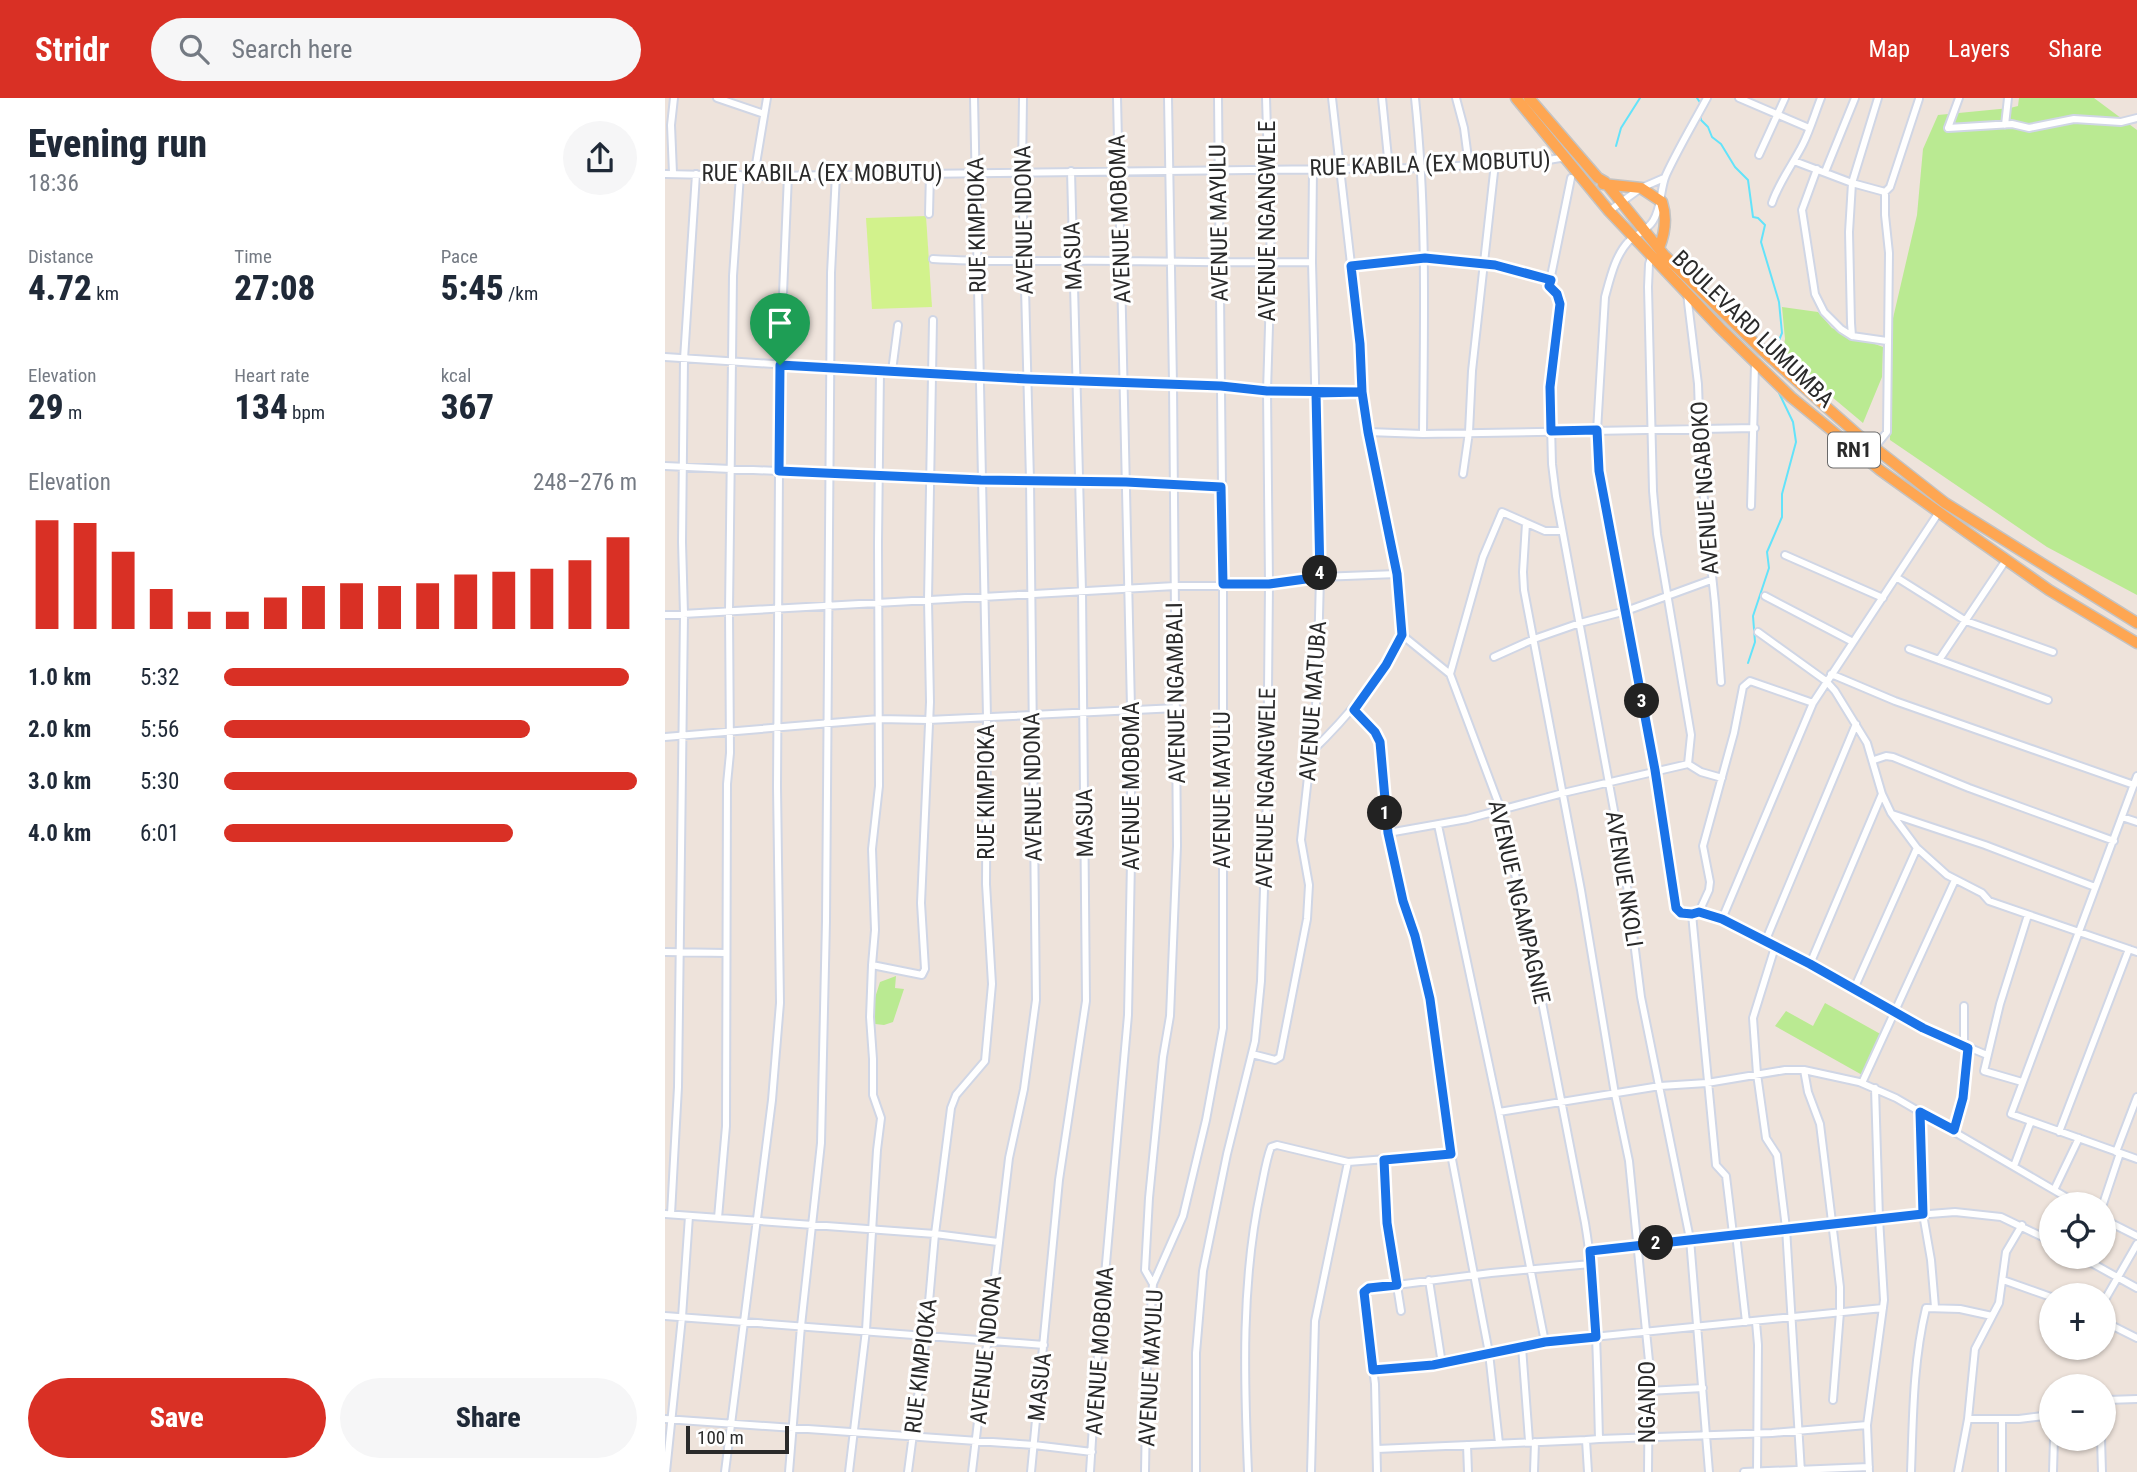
<!DOCTYPE html>
<meta charset="utf-8">
<style>
body{margin:0;font-family:"Roboto Condensed",sans-serif;background:#f6f6f7;color:#1f2937;height:100vh;display:flex;flex-direction:column;font-size:26px;white-space:nowrap}
*{box-sizing:border-box;margin:0}
p{font-size:23px;color:#747a83}
.icon{flex:none;width:38px;height:38px;fill:none;stroke:currentColor;stroke-width:2;stroke-linecap:round;stroke-linejoin:round}
.map{position:relative;flex:1;overflow:hidden}
.side{display:flex;flex-direction:column;background:#fff;width:665px}
.side>*{flex:none}
.buttons{position:absolute;left:1374px;top:1094px;display:grid;gap:14px}
.buttons a{display:grid;place-items:center;width:77px;height:77px;border-radius:50%;background:#fff;box-shadow:0 2px 5px #0004;font-size:35px}
.scale{position:absolute;left:21px;bottom:18px;width:103px;box-sizing:border-box;padding-left:7px;border:4px solid #2a2a2a;border-top:0;font-size:19px;line-height:24px;white-space:nowrap;color:#2a2a2a;-webkit-text-stroke:5px #fff;paint-order:stroke}
.pin{position:absolute;display:grid;place-items:center;width:60px;height:60px;color:#fff;margin:-72px -30px;border-radius:50% 50% 50% 0;rotate:-45deg;box-shadow:0 0 7px #0007}
.pin .icon{rotate:45deg}
.km{position:absolute;width:35px;height:35px;margin:-18px;border-radius:50%;background:#222;color:#fff;font-size:19px;line-height:35px;text-align:center}
.round{display:grid;place-items:center;flex:none;width:74px;height:74px;border-radius:37px;background:#f6f6f7}
.head{display:flex;align-items:center;justify-content:space-between;height:119px;padding:0 28px}
h1{font-size:38px;font-weight:800;line-height:52px}
.stats{display:grid;grid-template-columns:repeat(3,1fr);gap:10px;height:119px;padding:7px 28px}
.stats div{display:grid;align-content:center}
.stats b{font-size:35px;font-weight:800}
.stats small{font-size:19px;font-weight:400}
.stats p{font-size:19px}
.chart{height:196px;padding:14px 28px}
.chart p{display:flex;justify-content:space-between}
.chart svg{width:100%;height:126px;margin-top:7px;stroke:#d93025;stroke-width:6}
.button{display:flex;gap:14px;margin-top:auto;padding:14px 28px}
.button a{flex:1;height:80px;border-radius:42px;background:#d93025;color:#fff;font-size:28px;font-weight:800;line-height:80px;text-align:center}
.button a+a{background:#f6f6f7;color:#1f2937}
ul{padding:0 28px;list-style:none;font-size:23px}
li{display:grid;grid-template-columns:112px 84px 1fr;align-items:center;height:52px}
li i{height:18px;border-radius:9px;background:#d93025}
header{display:flex;align-items:center;gap:42px;box-sizing:border-box;height:98px;padding:0 35px;background:#d93025;color:#fff}
header strong{font-size:33px}
nav{display:flex;gap:38px;margin-inline-start:auto;font-size:24px}
.search{width:490px;height:63px;background:#f6f6f7;display:flex;align-items:center;gap:18px;box-sizing:border-box;padding:0 24px;border-radius:38px;color:#747a83;font-size:26px}
main{display:flex;flex:1;min-height:0}
.map>svg:first-child{display:block}
.green{fill:#baea92}
.pitch{fill:#d2f28c}
.lines{fill:none;stroke-linecap:round;stroke-linejoin:round}
.stream{stroke:#63e3fa;stroke-width:2}
.minor-casing{stroke:#d0d6e5;stroke-width:10}
.trunk-casing{stroke:#c3c3c3;stroke-width:13}
.minor{stroke:#fff;stroke-width:6}
.trunk{stroke:#fea652;stroke-width:10}
.route-casing{stroke:#fff;stroke-width:14}
.route{stroke:#1a73e8;stroke-width:9}
.labels{text-anchor:middle;dominant-baseline:central;stroke-width:6;stroke-linejoin:round;paint-order:stroke}
.shield{fill:#fff;stroke:#6a6a6a;stroke-width:2}
.shield-label{font-size:21px;font-weight:bold;fill:#2a2a2a}
.street-label{font-size:23px;fill:#2a2a2a;stroke:#fff}
</style>
<header>
<strong>Stridr</strong>
<div class="search"><svg class="icon" aria-label="search" viewBox="0 0 24 24"><circle cx="10" cy="10" r="6"/><path d="M15 15l6 6"/></svg>Search here</div>
<nav><a>Map</a><a>Layers</a><a>Share</a></nav>
</header>
<main>
<section class="side">
<div class="head"><div><h1>Evening run</h1><p>18:36</p></div><a class="round"><svg class="icon" aria-label="share" viewBox="0 0 24 24"><path d="M12 15V3M7 8l5-5 5 5M5 13v7h14v-7"/></svg></a></div>
<div class="stats">
<div><p>Distance</p><b>4.72<small> km</small></b></div>
<div><p>Time</p><b>27:08</b></div>
<div><p>Pace</p><b>5:45<small> /km</small></b></div>
</div>
<div class="stats">
<div><p>Elevation</p><b>29<small> m</small></b></div>
<div><p>Heart rate</p><b>134<small> bpm</small></b></div>
<div><p>kcal</p><b>367</b></div>
</div>
<div class="chart"><p><span>Elevation</span>248–276 m</p>
<svg viewBox="0 0 160 44" preserveAspectRatio="none"><path d="M5 44V6M15 44V7M25 44V17M35 44V30M45 44V38M55 44V38M65 44V33M75 44V29M85 44V28M95 44V29M105 44V28M115 44V25M125 44V24M135 44V23M145 44V20M155 44V12"/></svg>
</div>
<ul>
<li><b>1.0 km</b>5:32<i style="width:98%"></i></li>
<li><b>2.0 km</b>5:56<i style="width:74%"></i></li>
<li><b>3.0 km</b>5:30<i style="width:100%"></i></li>
<li><b>4.0 km</b>6:01<i style="width:70%"></i></li>
</ul>
<div class="button"><a>Save</a><a>Share</a></div>
</section>
<div class="map">
<svg width="1472" height="1374" viewBox="0 0 1472 1374">
<rect width="100%" height="100%" fill="#eee3db"/>
<path class="green" d="M1354 0H1429L1472 32V497L1382 449 1225 342 1222 246 1252 117 1258 51 1273 17 1345 10 1353 8Z
M1117 209 1153 214 1167 230 1218 249 1217 279 1198 325 1117 257 1120 241Z
M231 878 230 890 239 891 228 924 219 927 210 926 208 906 215 884Z
M1160 905 1219 938 1199 978 1110 928 1121 913 1148 928Z"/>
<path class="pitch" d="M261 118 267 209 207 211 201 120Z"/>
<g class="lines">
<path class="stream" d="M1032 0 1036 6
M1036 15V22L1043 29 1047 39 1056 46 1070 69 1083 82 1088 119 1093 120 1100 127 1096 144 1114 204 1117 235 1112 247
M951 48 956 30 975 0
M1083 565 1090 544 1088 518 1104 470 1102 454 1117 419V396L1131 344 1128 324 1114 295"/>
<defs>
<path id="minor" d="M52 0 99 16
M667 0 695 245 697 294 703 334 732 476 737 537 785 576 836 712 868 858 920 1125C932 1196 932 1269 934 1341L921 1342 923 1374
M717 0 724 70
M750 0C762 113 759 223 758 336
M791 0 799 30 804 68
M1042 0C1028 26 1013 51 1001 77 995 91 997 109 988 123 982 133 971 136 963 144 950 158 945 181 940 199L932 333 934 373 990 672 1011 810 1016 815 1027 816 1034 814 1057 821 1145 866 1258 930 1322 957
M1074 0 1144 30
M1213 0 1187 85 1184 134 1186 225 1187 238 1222 243
M1340 27 1343 0
M1283 30 1347 26 1364 30 1409 21 1456 24 1472 20
M1283 30 1294 0
M1094 57 1120 0
M1129 63 1187 85 1220 94
M1152 71 1137 112 1150 196 1159 214 1176 231 1187 238
M1160 74 1190 0
M8 75 6 27 9 0
M0 76 89 78 757 70 878 63 895 60 901 61
M89 78 102 0
M906 80 884 188 892 196 895 207 885 289 887 366 891 398 960 772 976 899 1025 1141 1044 1374
M1107 105C1114 84 1128 66 1138 46 1145 32 1150 15 1156 0
M944 113 976 90 999 80
M264 116 265 74
M987 157 984 166 983 189 988 393 992 436 1026 637 1023 666
M268 161C330 165 393 162 455 163 519 164 583 165 647 164
M686 168 760 160 830 167 886 182
M1022 196 1033 286 1036 373 1050 505 1056 584
M268 222 263 502 265 604 256 805 260 871 257 877 207 867 210 832 207 751 214 688 213 445 215 273 362 281 556 287 602 293 697 294
M0 259 215 273
M227 273 233 227
M703 334 758 336 1090 330
M1210 349 1222 334 1224 155 1220 117V94L1225 89 1254 1
M0 368 316 382 461 384 556 389
M798 376 804 334 807 273 830 65
M1086 408 1090 266
M861 425 858 474 859 492 916 792 950 996 964 1063 984 1263 983 1374
M1120 457 1218 500
M1231 479 1301 523 1388 554
M1100 498 1188 544
M0 517 510 488 604 486 655 479 732 476
M1093 534 1161 583 1170 593 1202 645 1217 696 1226 715 1252 750 1282 777 1317 795 1324 803 1472 854
M1244 551 1383 602
M829 559 869 541 915 525 961 513 1046 482
M1274 562 1341 462
M785 576 818 459 837 414 880 433H897
M1166 576 1230 603 1469 687
M689 612 710 634 715 644 723 735 738 804 750 838 765 901 786 1056 824 1255 834 1345
M0 639 214 621 263 622 512 610
M646 654C683 619 713 582 737 537
M1209 662 1221 658 1228 659 1304 690 1449 743
M1023 666 1036 674 1057 680
M1472 678 1346 1016 1472 1061
M1227 716 1320 747 1430 789
M1457 719 1472 724
M773 727 834 1014 880 1244
M723 735 802 721 898 695 1023 666
M1034 814 1044 792 1045 784 1038 748 1069 635 1078 589 1085 583 1148 605
M1027 816 1051 1067 1061 1078 1068 1136
M1057 821 1148 605 1274 414
M1100 844 1191 626
M1110 849 1088 920 1092 976 1101 1040 1112 1057 1121 1130 1136 1374
M0 854 61 855
M1145 866 1217 696
M1189 891 1252 750
M1299 908V949
M587 956 610 962 615 959 642 821 644 787 636 742 652 597 655 479 647 164 648 71
M1139 972 1143 994 1155 1026 1175 1189V1214L1168 1302
M1357 984 1319 973 1335 906 1363 817
M1197 985 1290 782
M834 1014 995 988 1042 985 1120 972H1139L1194 984 1231 1000 1413 1106
M1255 1014 1258 1116 1266 1162 1270 1209
M1289 1032 1298 1000 1303 950
M1394 1034 1464 851
M1451 1054 1472 999
M719 1062 722 1125 736 1213
M1349 1068 1366 1023
M1389 1092 1414 1040
M1438 1106 1455 1055
M0 1116 270 1136 333 1144
M6 1116 13 989 19 516 17 444 19 261 31 76
M53 1120 61 1028 62 686 65 655 64 513 68 178 75 77
M1438 1121 1472 1138
M1071 1136 1081 1224
M925 1153 1214 1120 1290 1114 1336 1119 1386 1143
M1414 1158 1472 1190
M764 1182 777 1266
M1338 1182 1386 1199
M488 1186 480 1172 484 1100 498 959 505 918 512 748 508 285 503 0
M1438 1205 1472 1146
M0 1218 379 1247
M1438 1223 1472 1240
M1091 1224 1093 1247 1092 1374
M857 1249 864 1343
M708 1272 768 1267 880 1244 918 1240 1218 1210
M983 1293 1038 1290
M1438 1311 1442 1302 1472 1301
M0 1321 369 1347 427 1354
M1303 1321H1354L1386 1317
M1436 1340 1437 1374
M934 1341 1107 1335 1202 1327
M802 1347 803 1374
M712 1351 921 1342
M1 1374 17 1219 24 1118
M60 1374 107 1002 115 905 112 689 114 373 115 267 123 77
M124 1374 136 1228 156 1045 161 823 166 175 171 76
M184 1374 201 1232 212 1052 216 1020 208 997V961L205 919 207 867
M243 1374 261 1238 270 1136 286 1010 291 997 320 963 327 886 321 786 322 619 309 0
M307 1374 344 1060 359 991 371 902 365 382 357 74 358 0
M366 1374 394 1082 421 903 417 493 406 73
M425 1374 431 1279 463 917 466 763V610L452 0
M480 1374 482 1260 488 1186 518 1118 541 1022 558 930V486L553 0
M531 1374V1255L538 1173 562 1056 590 943 596 883 602 699 604 486 602 293 606 164 601 0
M583 1374C579 1279 576 1184 596 1091 599 1077 601 1062 606 1049L612 1047 683 1064 786 1056
M646 1374 650 1223 683 1064
M712 1374 710 1286 699 1198 700 1191 826 1175 926 1166
M869 1374 870 1344
M1079 1374 1204 1369
M1204 1374 1202 1327 1219 1202 1214 1120 1210 990
M1246 1374C1248 1319 1248 1264 1261 1210L1295 1211 1327 1218
M1293 1374 1303 1321 1310 1251 1334 1205 1341 1154 1357 1127
M1337 1374V1321
M1388 1374 1389 1340"/>
<path id="trunk" d="M851 0 944 113 1055 230 1126 299 1215 372 1303 435 1384 492 1472 545
M864 0 933 80 940 84 999 157 1098 253 1192 336 1280 405 1472 525
M938 86 976 90 997 104C1002 119 1000 135 994 150"/>
</defs>
<use href="#minor" class="minor-casing"/>
<use href="#trunk" class="trunk-casing"/>
<use href="#minor" class="minor"/>
<use href="#trunk" class="trunk"/>
</g>
<g class="lines">
<defs>
<path id="route" d="M115 267 362 281 556 288 602 293 697 294 703 334 732 476 737 537 721 567 689 612 710 634 715 644 723 735 738 803 750 838 765 901 786 1056 719 1062 722 1125 732 1187 704 1190 699 1194 708 1272 768 1267 880 1244 931 1239 925 1153 1258 1116 1255 1014 1289 1032 1298 1000 1303 950 1258 930 1145 866 1057 821 1034 814 1027 816 1016 815 1011 810 990 672 934 373 932 332 886 333 885 289 895 206 892 196 884 188 886 182 830 167 760 160 686 168 695 246 697 294 651 295 655 479 604 486H558L556 389 461 384 316 382 114 373 115 267"/>
</defs>
<use href="#route" class="route-casing"/>
<use href="#route" class="route"/>
</g>
<g class="labels">
<rect class="shield" x="1163" y="334.5" width="52" height="35" rx="5"/>
<g class="shield-label">
<text x="1189" y="352">RN1</text>
</g>
<g class="street-label">
<text transform="translate(765 66) rotate(-2)">RUE KABILA (EX MOBUTU)</text>
<text x="157" y="75">RUE KABILA (EX MOBUTU)</text>
<text transform="translate(455 121) rotate(-92)">AVENUE MOBOMA</text>
<text transform="translate(359 122) rotate(-91)">AVENUE NDONA</text>
<text transform="translate(602 123) rotate(-90)">AVENUE NGANGWELE</text>
<text transform="translate(554 125) rotate(-91)">AVENUE MAYULU</text>
<text transform="translate(312 127) rotate(-91)">RUE KIMPIOKA</text>
<text transform="translate(408 158) rotate(-92)">MASUA</text>
<text transform="translate(1088 231) rotate(44)">BOULEVARD LUMUMBA</text>
<text transform="translate(1040 390) rotate(-94)">AVENUE NGABOKO</text>
<text transform="translate(511 595) rotate(-91)">AVENUE NGAMBALI</text>
<text transform="translate(648 603) rotate(-86)">AVENUE MATUBA</text>
<text transform="translate(466 688) rotate(-90)">AVENUE MOBOMA</text>
<text transform="translate(368 689) rotate(-91)">AVENUE NDONA</text>
<text transform="translate(601 690) rotate(-89)">AVENUE NGANGWELE</text>
<text transform="translate(557 692) rotate(-90)">AVENUE MAYULU</text>
<text transform="translate(321 694) rotate(-90)">RUE KIMPIOKA</text>
<text transform="translate(420 725) rotate(-91)">MASUA</text>
<text transform="translate(959 781) rotate(81)">AVENUE NKOLI</text>
<text transform="translate(854 804) rotate(77)">AVENUE NGAMPAGNIE</text>
<text transform="translate(321 1252) rotate(-84)">AVENUE NDONA</text>
<text transform="translate(435 1253) rotate(-86)">AVENUE MOBOMA</text>
<text transform="translate(256 1268) rotate(-83)">RUE KIMPIOKA</text>
<text transform="translate(486 1270) rotate(-87)">AVENUE MAYULU</text>
<text transform="translate(375 1289) rotate(-84)">MASUA</text>
<text transform="translate(982 1304) rotate(-90)">NGANDO</text>
</g>
</g>
</svg>
<div class="buttons">
<a><svg class="icon" aria-label="locate" viewBox="0 0 24 24"><circle cx="12" cy="12" r="6"/><path d="M12 2v4M12 18v4M2 12h4M18 12h4"/></svg></a>
<a>+</a>
<a>−</a>
</div>
<div class="scale">100 m</div>
<div class="pin" style="left:115px;top:267px;background:#1e9e55"><svg class="icon" aria-label="arrive" viewBox="0 0 24 24"><path d="M6 21V4h12l-3 4 3 4H6"/></svg></div>
<b class="km" style="left:720px;top:715px">1</b>
<b class="km" style="left:991px;top:1145px">2</b>
<b class="km" style="left:977px;top:603px">3</b>
<b class="km" style="left:655px;top:475px">4</b>
</div>
</main>
